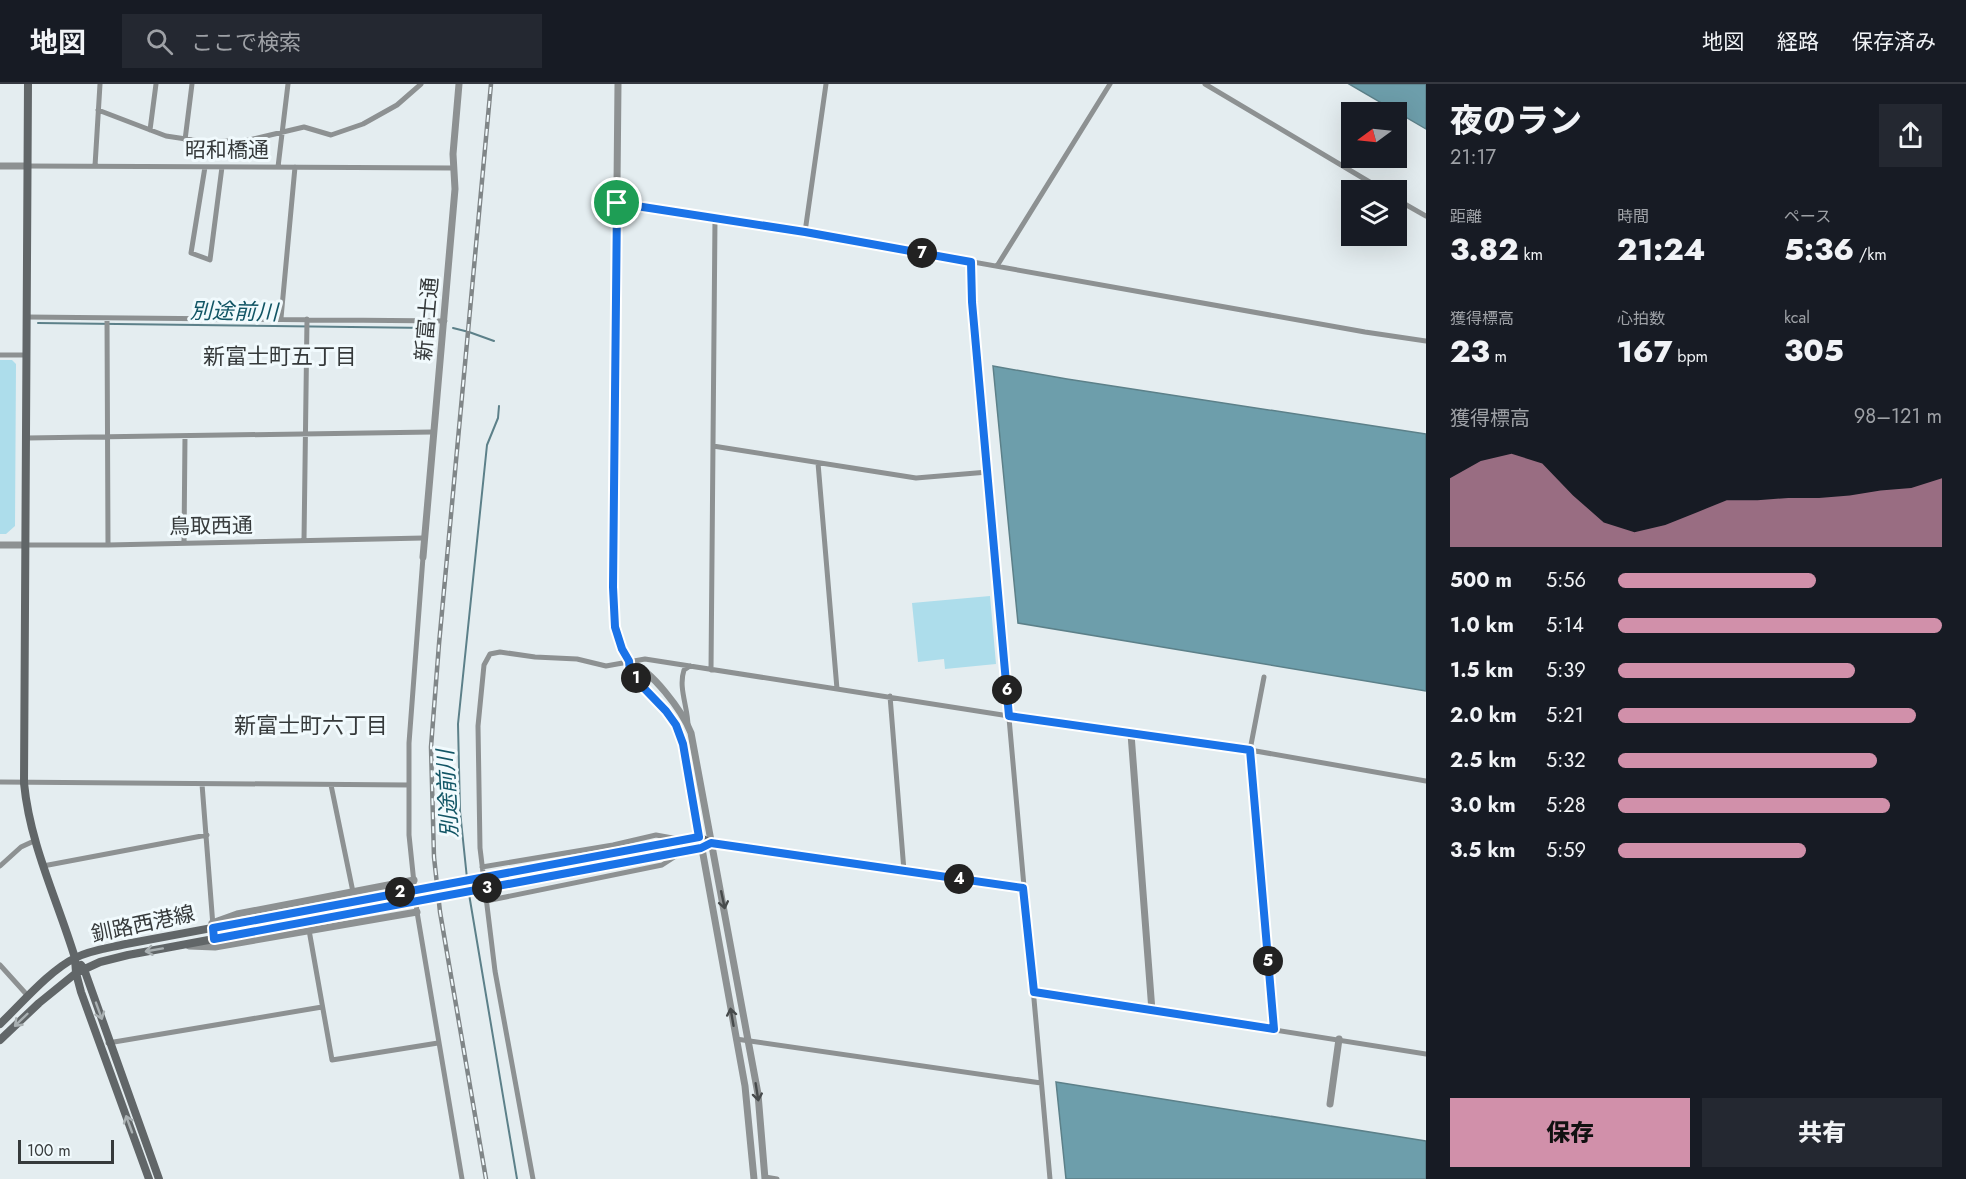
<!DOCTYPE html>
<html lang="ja">
<meta charset="utf-8">
<style>
body{margin:0;font-family:Jost,"Noto Sans JP",sans-serif;background:#242831;color:#f1f3f6;height:100vh;display:flex;flex-direction:column;font-size:22px;white-space:nowrap}
*{box-sizing:border-box;margin:0}
p{font-size:20px;color:#9ea1a6}
.icon{flex:none;width:33px;height:33px;fill:none;stroke:currentColor;stroke-width:2;stroke-linecap:round;stroke-linejoin:round}
.map{position:relative;flex:1;overflow:hidden}
.panel{display:flex;flex-direction:column;background:#171b24;width:540px}
.panel>*{flex:none}
.needle{width:39px;rotate:255deg}
.buttons{position:absolute;left:1341px;top:18px;display:grid;gap:12px}
.buttons a{display:grid;place-items:center;width:66px;height:66px;border-radius:0px;background:#171b24;box-shadow:0 6px 24px #0002;font-size:30px}
.scale{position:absolute;left:18px;bottom:15px;width:96px;box-sizing:border-box;padding-left:6px;border:3px solid #363a3b;border-top:0;font-size:16px;line-height:21px;white-space:nowrap;color:#363a3b;-webkit-text-stroke:4px #f1fafd;paint-order:stroke}
.pin{position:absolute;display:grid;place-items:center;width:51px;height:51px;color:#fff;margin:-26px;border:3px solid #fff;border-radius:50%;box-shadow:0 2px 6px #0007}
.km{position:absolute;width:30px;height:30px;margin:-15px;border-radius:50%;background:#222;color:#fff;font-size:16px;line-height:30px;text-align:center}
.round{display:grid;place-items:center;flex:none;width:63px;height:63px;border-radius:0px;background:#242831}
.summary{display:flex;align-items:center;justify-content:space-between;height:102px;padding:0 24px}
h1{font-size:33px;font-weight:800;line-height:45px}
.metrics{display:grid;grid-template-columns:repeat(3,1fr);gap:9px;height:102px;padding:6px 24px}
.metrics div{display:grid;align-content:center}
.metrics b{font-size:30px;font-weight:800}
.metrics small{font-size:16px;font-weight:400}
.metrics p{font-size:16px}
.chart{height:168px;padding:12px 24px}
.chart p{display:flex;justify-content:space-between}
.chart svg{width:100%;height:108px;margin-top:6px;fill:#d190aa;opacity:.7}
.primary-button{display:flex;gap:12px;margin-top:auto;padding:12px 24px}
.primary-button a{flex:1;height:69px;border-radius:0px;background:#d190aa;color:#111;font-size:24px;font-weight:800;line-height:69px;text-align:center}
.primary-button a+a{background:#242831;color:#f1f3f6}
ul{padding:0 24px;list-style:none;font-size:20px}
li{display:grid;grid-template-columns:96px 72px 1fr;align-items:center;height:45px}
li i{height:15px;border-radius:8px;background:#d190aa}
header{display:flex;align-items:center;gap:36px;box-sizing:border-box;height:84px;padding:0 30px;background:#171b24;border-bottom:2px solid #363941}
header strong{font-size:28px}
nav{display:flex;gap:33px;margin-inline-start:auto;font-size:21px}
.search{width:420px;height:54px;background:#242831;display:flex;align-items:center;gap:15px;box-sizing:border-box;padding:0 21px;border-radius:0px;color:#9ea1a6;font-size:22px}
main{display:flex;flex:1;min-height:0}
.map>svg:first-child{display:block}
.green{fill:#adddeb}
.water{fill:#6d9eab;stroke:#5c8089;stroke-width:1.5}
.lines{fill:none;stroke-linecap:round;stroke-linejoin:round}
.stream{stroke:#5c8089;stroke-width:2}
.minor{stroke:#8d9192;stroke-width:5}
.tertiary{stroke:#8d9192;stroke-width:7}
.secondary{stroke:#616668;stroke-width:8}
.rail-casing{stroke:#808688;stroke-width:4.5}
.rail{stroke:#f1fafd;stroke-width:2;stroke-dasharray:7;stroke-linecap:butt}
.oneway{stroke:#474b4c}
.oneway2{stroke:#a9b0b2}
.route-casing{stroke:#fff;stroke-width:12}
.route{stroke:#1a73e8;stroke-width:8}
.labels{text-anchor:middle;dominant-baseline:central;stroke-width:6;stroke-linejoin:round;paint-order:stroke}
.street-label{font-size:21px;fill:#363a3b;stroke:#f1fafd}
.water-label{font-size:22px;font-style:italic;fill:#115565;stroke:#f1fafd}
.neighbourhood-label{font-size:22px;fill:#363a3b;stroke:#f1fafd}
</style>
<header>
<strong>地図</strong>
<div class="search"><svg class="icon" aria-label="search" viewBox="0 0 24 24"><circle cx="10" cy="10" r="6"/><path d="M15 15l6 6"/></svg>ここで検索</div>
<nav><a>地図</a><a>経路</a><a>保存済み</a></nav>
</header>
<main>
<div class="map">
<svg width="1426" height="1095" viewBox="0 0 1426 1095">
<rect width="100%" height="100%" fill="#e4edf0"/>
<path class="green" d="M0 276H12L16 280 15 442 6 450H0Z
M990 512 996 580 945 585 944 575 918 578 912 519Z"/>
<path class="water" d="M1349 0H1426V45Z
M993 282 1067 295 1426 350V607L1018 539Z
M1056 998 1426 1057V1095H1066Z"/>
<g class="lines">
<path class="stream" d="M38 239 429 244
M453 244 469 248 494 257
M468 804 460 727 458 640 487 361 498 334 499 322
M469 810 517 1095"/>
<path class="minor" d="M1205 0 1383 106
M98 26 166 52 206 58 249 56 304 43 331 51 363 40 397 21 421 0
M150 46 156 0
M185 56 192 0
M27 82 453 84
M95 82 100 0
M205 83 191 169 210 176 222 83
M278 83 288 0
M1396 115 1426 132
M617 119 805 148 1365 248 1426 257
M805 148 826 0
M971 178 972 218 1050 1095
M997 182 1110 0
M27 233 445 237
M107 234 108 461
M281 234 295 83
M0 271H26
M27 354 432 348
M713 362 916 394 988 388
M818 379 837 605
M304 456 307 235
M184 459 185 352
M26 461H108L423 454
M423 473 409 659V751L417 828 462 1095
M711 586 715 135
M1264 593 1250 666 1274 945
M890 612 904 787
M688 642C688 623 678 604 684 586L690 582
M0 698 409 701
M202 700 214 855
M331 701 353 808
M0 782 21 763 34 757
M43 782 207 751
M482 783 613 761 656 751 678 755
M486 817 662 781 679 770
M309 846 332 976 438 959
M0 881 28 912
M1034 908 1426 970
M736 955 1041 999
M108 959 322 923
M765 1093 777 1095
M533 1095 495 887 480 764 478 642 484 581 490 570 500 568 535 573 577 575 606 582 645 575 1009 632 1250 666 1426 697"/>
<path class="tertiary" d="M618 0 613 503C613 534 615 547 627 575 632 584 633 592 640 600 660 622 672 629 683 660L745 1002 754 1095
M0 82H27
M0 461H26
M423 473 455 105 453 70 459 0
M629 577C652 587 682 626 691 649L758 1010 765 1095
M1131 650 1152 927
M212 839 237 830 414 796
M189 862 215 863 417 828
M1330 1020 1339 955"/>
<path class="secondary" d="M28 0 24 699C30 761 57 815 75 874L76 889 81 908 149 1095
M81 881 84 885 159 1095
M0 940C21 920 50 886 75 874 90 866 109 864 126 860L699 753 711 759 1023 804
M0 956 39 919 76 889 100 878 128 871 701 764 711 759"/>
<defs>
<path id="rail" d="M486 1095 440 828 434 773 431 663 439 560 491 0"/>
</defs>
<use href="#rail" class="rail-casing"/>
<use href="#rail" class="rail"/>
</g>
<defs><path id="oneway-shaft" d="M-6 0H5M1.5-3L5.5 0L1.5 3" fill="none" stroke-width="1.6" stroke-linecap="round" stroke-linejoin="round" transform="scale(1.5)"/></defs>
<g class="oneway">
<use href="#oneway-shaft" transform="translate(723 816) rotate(78)"/>
<use href="#oneway-shaft" transform="translate(732 933) rotate(-100)"/>
<use href="#oneway-shaft" transform="translate(757 1008) rotate(81)"/>
</g>
<g class="oneway2">
<use href="#oneway-shaft" transform="translate(154 866) rotate(170)"/>
<use href="#oneway-shaft" transform="translate(99 927) rotate(70)"/>
<use href="#oneway-shaft" transform="translate(21 936) rotate(136)"/>
<use href="#oneway-shaft" transform="translate(129 1040) rotate(-110)"/>
</g>
<g class="lines">
<defs>
<path id="route" d="M617 119 805 148 971 178 972 218 1009 632 1250 666 1274 945 1034 908 1023 804 711 759 701 764 214 855 213 844 699 753 683 660 676 641 666 627 640 600 630 587 629 577 622 565 615 543 613 503Z"/>
</defs>
<use href="#route" class="route-casing"/>
<use href="#route" class="route"/>
</g>
<g class="labels">
<g class="street-label">
<text x="227" y="66">昭和橋通</text>
<text transform="translate(427 235) rotate(-85)">新富士通</text>
<text transform="translate(211 442) rotate(-1)">鳥取西通</text>
<text transform="translate(143 840) rotate(-12)">釧路西港線</text>
</g>
<g class="water-label">
<text transform="translate(234 227) rotate(1)">別途前川</text>
<text transform="translate(447 710) rotate(-93)">別途前川</text>
</g>
<g class="neighbourhood-label">
<text x="280" y="272">新富士町五丁目</text>
<text x="311" y="641">新富士町六丁目</text>
</g>
</g>
</svg>
<div class="buttons">
<a><svg class="needle" viewBox="-14 -14 28 28"><path d="M0-13l5 13h-10z" fill="#e53935"/><path d="M0 13l5-13h-10z" fill="#9ea1a6"/></svg></a>
<a><svg class="icon" aria-label="layers" viewBox="0 0 24 24"><path d="M12 4l9 5-9 5-9-5zM3 14l9 5 9-5"/></svg></a>
</div>
<div class="scale">100 m</div>
<div class="pin" style="left:617px;top:119px;background:#1e9e55"><svg class="icon" aria-label="arrive" viewBox="0 0 24 24"><path d="M6 21V4h12l-3 4 3 4H6"/></svg></div>
<b class="km" style="left:636px;top:594px">1</b>
<b class="km" style="left:400px;top:808px">2</b>
<b class="km" style="left:487px;top:804px">3</b>
<b class="km" style="left:959px;top:795px">4</b>
<b class="km" style="left:1268px;top:877px">5</b>
<b class="km" style="left:1007px;top:606px">6</b>
<b class="km" style="left:922px;top:169px">7</b>
</div>
<section class="panel">
<div class="summary"><div><h1>夜のラン</h1><p>21:17</p></div><a class="round"><svg class="icon" aria-label="share" viewBox="0 0 24 24"><path d="M12 15V3M7 8l5-5 5 5M5 13v7h14v-7"/></svg></a></div>
<div class="metrics">
<div><p>距離</p><b>3.82<small> km</small></b></div>
<div><p>時間</p><b>21:24</b></div>
<div><p>ペース</p><b>5:36<small> /km</small></b></div>
</div>
<div class="metrics">
<div><p>獲得標高</p><b>23<small> m</small></b></div>
<div><p>心拍数</p><b>167<small> bpm</small></b></div>
<div><p>kcal</p><b>305</b></div>
</div>
<div class="chart"><p><span>獲得標高</span>98–121 m</p>
<svg viewBox="0 0 160 44" preserveAspectRatio="none"><path d="M0 44V16L10 9L20 6L30 10L40 23L50 34L60 38L70 35L80 30L90 25L100 25L110 24L120 24L130 23L140 21L150 20L160 16V44z"/></svg>
</div>
<ul>
<li><b>500 m</b>5:56<i style="width:61%"></i></li>
<li><b>1.0 km</b>5:14<i style="width:100%"></i></li>
<li><b>1.5 km</b>5:39<i style="width:73%"></i></li>
<li><b>2.0 km</b>5:21<i style="width:92%"></i></li>
<li><b>2.5 km</b>5:32<i style="width:80%"></i></li>
<li><b>3.0 km</b>5:28<i style="width:84%"></i></li>
<li><b>3.5 km</b>5:59<i style="width:58%"></i></li>
</ul>
<div class="primary-button"><a>保存</a><a>共有</a></div>
</section>
</main>
